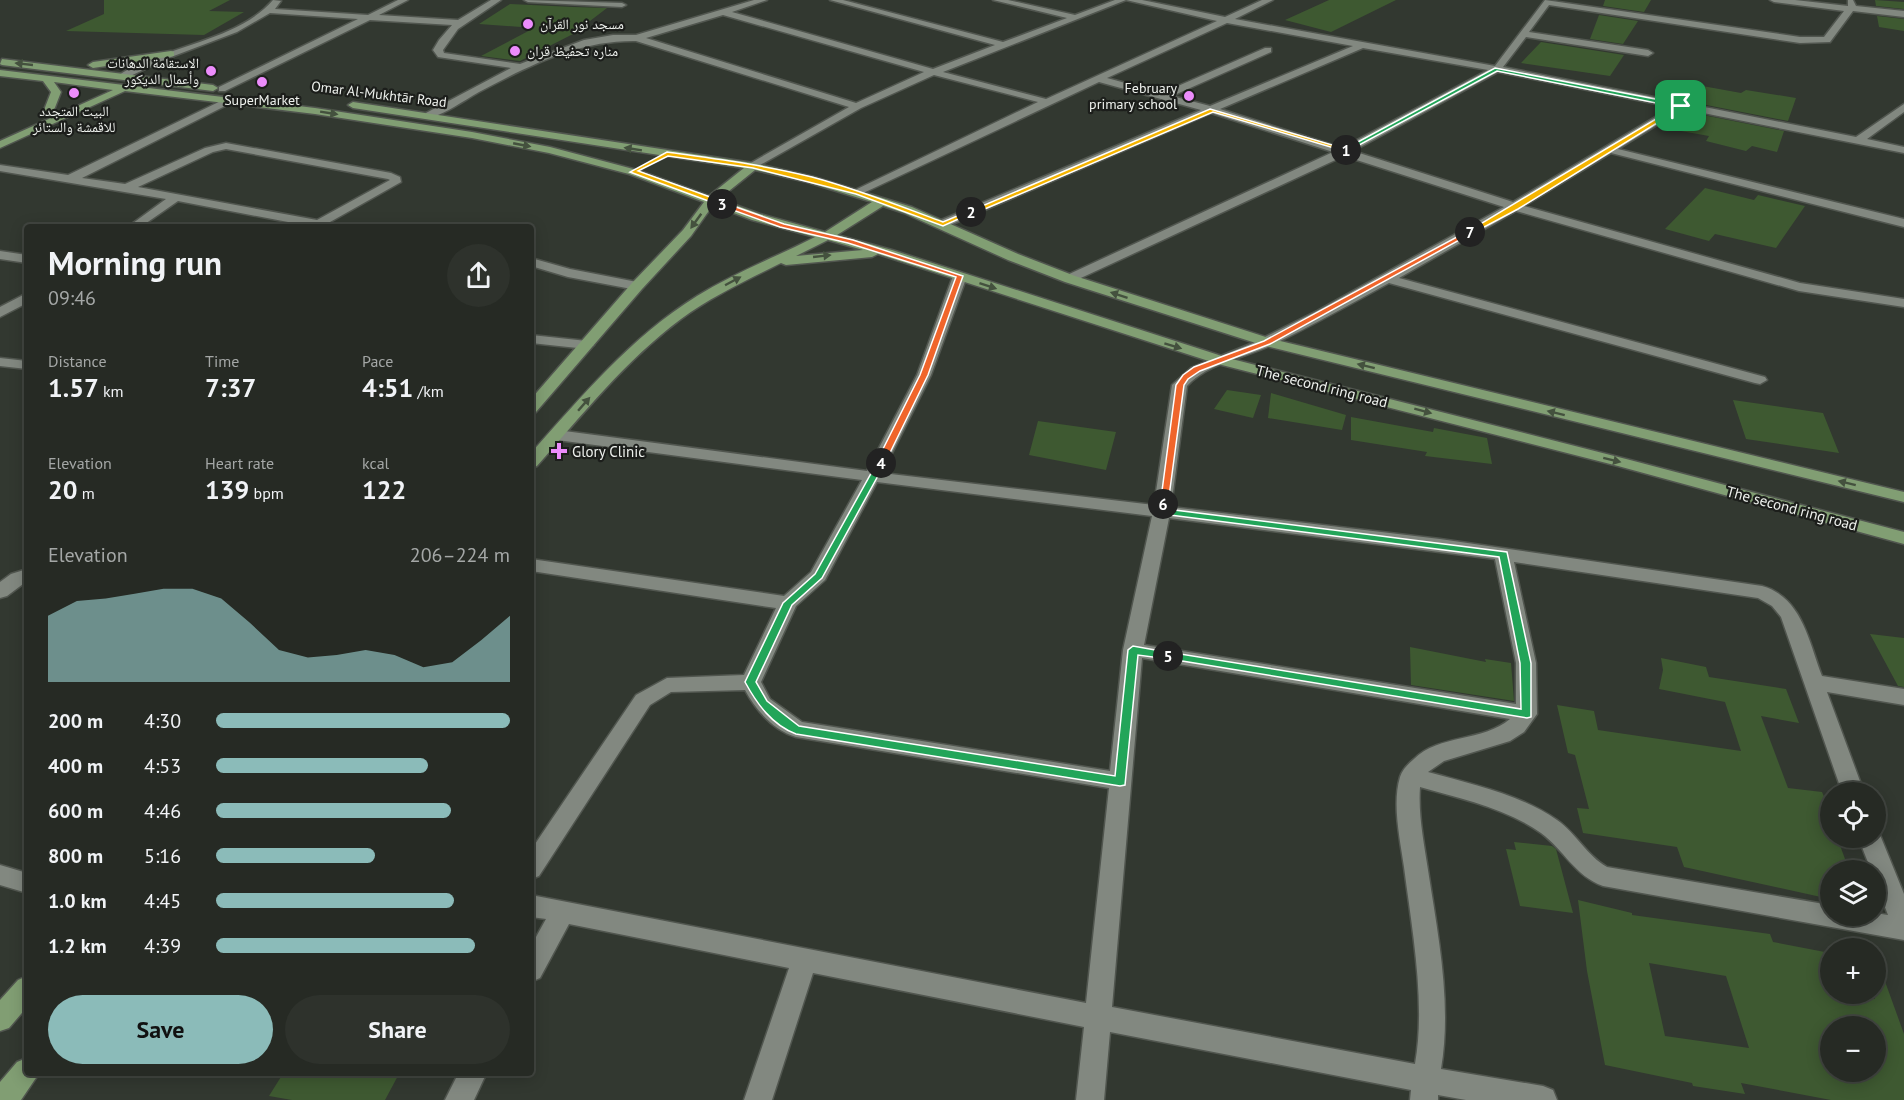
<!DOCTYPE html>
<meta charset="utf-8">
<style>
body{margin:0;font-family:"PT Sans","Noto Naskh Arabic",sans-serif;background:#2e322c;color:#f1f3f6;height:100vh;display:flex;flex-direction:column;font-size:22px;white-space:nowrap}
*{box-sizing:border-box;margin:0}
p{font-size:20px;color:#a4a7a6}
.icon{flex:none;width:33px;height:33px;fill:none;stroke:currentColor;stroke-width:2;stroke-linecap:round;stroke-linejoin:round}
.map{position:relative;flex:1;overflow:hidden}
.side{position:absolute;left:24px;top:224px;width:510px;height:852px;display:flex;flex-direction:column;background:#262a24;border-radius:6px;box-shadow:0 3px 15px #0003,0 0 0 2px #424641}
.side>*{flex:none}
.buttons{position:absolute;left:1820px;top:782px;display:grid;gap:12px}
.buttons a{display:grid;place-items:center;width:66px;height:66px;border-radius:50%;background:#262a24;box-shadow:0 3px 15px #0003,0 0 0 2px #424641;font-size:30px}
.pin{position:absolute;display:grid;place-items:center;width:51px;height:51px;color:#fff;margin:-26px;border-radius:12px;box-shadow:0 3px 9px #0006}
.km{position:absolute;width:30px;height:30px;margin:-15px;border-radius:50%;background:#222;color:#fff;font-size:16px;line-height:30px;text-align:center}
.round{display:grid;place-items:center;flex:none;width:63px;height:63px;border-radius:32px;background:#2e322c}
.headline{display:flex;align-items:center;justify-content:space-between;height:102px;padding:0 24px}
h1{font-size:33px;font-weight:700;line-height:45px}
.metrics{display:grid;grid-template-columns:repeat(3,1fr);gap:9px;height:102px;padding:6px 24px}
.metrics div{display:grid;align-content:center}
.metrics b{font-size:26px;font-weight:700}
.metrics small{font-size:16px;font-weight:400}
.metrics p{font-size:16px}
.chart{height:168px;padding:12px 24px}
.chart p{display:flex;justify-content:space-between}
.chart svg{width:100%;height:108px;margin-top:6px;fill:#8bbbb9;opacity:.7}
.primary-button{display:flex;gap:12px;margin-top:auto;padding:12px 24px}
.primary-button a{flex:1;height:69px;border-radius:36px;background:#8bbbb9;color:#111;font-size:24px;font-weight:700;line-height:69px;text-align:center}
.primary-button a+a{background:#2e322c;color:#f1f3f6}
ul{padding:0 24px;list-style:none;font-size:20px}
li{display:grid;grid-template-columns:96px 72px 1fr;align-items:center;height:45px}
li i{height:15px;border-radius:8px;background:#8bbbb9}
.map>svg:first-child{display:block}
.building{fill:#3e5931;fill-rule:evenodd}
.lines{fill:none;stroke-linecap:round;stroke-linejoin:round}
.minor-casing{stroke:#51564f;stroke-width:3}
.major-casing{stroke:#51564f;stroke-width:3}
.minor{fill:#828880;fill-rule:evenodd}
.major{fill:#819e73;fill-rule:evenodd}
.oneway{fill:#44513e}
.split-1{fill:#22a559;stroke:#fff;stroke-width:1.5}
.split-2{fill:#f5b400;stroke:#fff;stroke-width:1.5}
.split-3{fill:#f5b400;stroke:#fff;stroke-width:1.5}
.split-4{fill:#f0652b;stroke:#fff;stroke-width:1.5}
.split-5{fill:#22a559;stroke:#fff;stroke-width:1.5}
.split-6{fill:#22a559;stroke:#fff;stroke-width:1.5}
.split-7{fill:#f0652b;stroke:#fff;stroke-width:1.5}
.split-8{fill:#f5b400;stroke:#fff;stroke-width:1.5}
.poi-dot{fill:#ec8cfb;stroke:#1c1e1b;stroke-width:2}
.labels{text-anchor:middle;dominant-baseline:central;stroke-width:4.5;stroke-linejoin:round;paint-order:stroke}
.far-poi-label{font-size:14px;fill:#eef1ed;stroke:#1c1e1b;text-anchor:start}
.far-street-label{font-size:14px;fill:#eef1ed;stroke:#1c1e1b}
.street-label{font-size:15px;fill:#eef1ed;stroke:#1c1e1b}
.poi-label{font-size:15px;fill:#eef1ed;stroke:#1c1e1b;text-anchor:start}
</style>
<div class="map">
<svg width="1904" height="1100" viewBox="0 0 1904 1100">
<rect width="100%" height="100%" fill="#323830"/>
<path class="building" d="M104 0H230L209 11 244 12 204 35 66 31 104 14Z
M1329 0H1396L1331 32 1285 20Z
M1605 0H1651L1644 12 1603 6Z
M1875 0 1904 2V9L1876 6Z
M510 4 573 7 607 8 573 34 520 61 481 56 534 28 479 24Z
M1599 15 1638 21 1623 44 1590 39Z
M1877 16 1904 19V31L1879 27Z
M1541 42 1624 55 1610 76 1521 63Z
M1697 85 1741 93 1746 90 1796 98 1788 121 1691 102Z
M1688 112 1784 131 1777 152 1752 146 1746 151 1706 141 1709 136 1681 131Z
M1705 188 1754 200 1758 195 1805 206 1776 248 1715 234 1709 241 1665 229Z
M1227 390 1261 395 1253 418 1214 409Z
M1271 393 1346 415 1342 430 1268 418Z
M1733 400 1823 413 1839 453 1746 439Z
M1351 417 1433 432 1434 428 1487 438 1492 464 1425 456 1427 452 1351 440Z
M1038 421 1116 432 1106 470 1029 455Z
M1870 634 1904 638V687L1898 686Z
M1410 647 1486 662 1485 659 1511 663 1514 701 1411 685Z
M1661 658 1706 667 1709 677 1786 689 1799 723 1761 716 1788 788 1822 792 1830 810V837H1837L1849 870H1830V899L1684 867 1677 847 1583 833 1577 808 1589 809 1575 755 1568 753 1557 705 1594 711 1598 730 1741 751 1725 702 1659 689 1663 670Z
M1514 842 1552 846 1556 849 1573 913 1520 906 1506 849 1516 850Z
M1578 900 1632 913V915L1770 934 1773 942 1830 953V993L1875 999V962H1878L1904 1034V1100H1831L1741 1083 1745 1094 1693 1086 1692 1083 1605 1065 1587 971ZM1649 963 1726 976 1749 1048 1665 1036ZM1830 1026H1875V1071H1830Z
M284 1072H400L385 1100H292L269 1096Z"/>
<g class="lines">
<defs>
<path id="minor" d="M273 0 281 1 275 9 368 15 398 0H408L379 15 458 20 491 0H501L458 29 443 50 444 53 520 64 584 40 613 35H636L754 0H767L732 12 933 69 995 45 830 0H843L1003 42 1067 18 993 0H1008L1075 15 1115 0H1142L1225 17 1262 0H1273L1235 19 1495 66 1545 0 1800 37H1824L1844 11 1774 2 1770 0H1795L1848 6V0H1853L1856 6 1904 11V17L1853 11 1830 42 1800 43 1549 5 1529 32 1648 50 1653 53 1648 56 1526 37 1503 67 1856 137 1904 104V112L1867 139 1904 147V153L1683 109 1618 149 1904 219V227L1611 153 1524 206 1800 283 1904 299V307L1799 291 1516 211 1399 278 1765 377 1767 380 1760 384 1755 383 1389 283C1351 304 1313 325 1274 344 1246 358 1209 362 1187 386L1171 507 1440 539 1762 586C1802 597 1809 642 1822 676L1904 689V705L1827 692 1864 792H1842L1781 617 1772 606 1758 598 1514 562 1536 663 1537 714 1524 732 1510 741 1444 761 1428 772C1471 784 1520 794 1557 820 1576 833 1587 856 1607 867L1830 905V915H1875V913L1888 915 1875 881V870H1871L1858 837H1875V829L1878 830 1904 894V940L1603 886C1575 876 1564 850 1541 833 1506 808 1461 799 1420 787 1418 815 1424 843 1428 870 1438 935 1452 1004 1441 1069L1543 1086 1553 1090 1557 1100H1466L1438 1095V1100H1410L1411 1090 1110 1032 1104 1100H1076L1084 1027 813 973 772 1100H744L789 968 569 924 540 978 531 982V946L546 919 531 917V895L1086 1003 1109 788 796 737C773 730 756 710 745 690L671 692 650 705 539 876 531 879V850L636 695 667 678 744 675 776 608 531 571V559L784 596 811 572 862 480 557 440 549 435 551 432 557 430 867 471 917 375 953 276 960 272 967 276 931 375 882 473 1154 505 1172 385 1191 368 1253 343 1317 311 1504 207 1344 156 1070 283 1063 279 1065 276 1333 152 1211 113 943 228 937 224 939 221 1201 110 1099 82 859 195 853 192 855 190 1038 102 934 75 861 108 753 169 749 168V164L849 107 636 41C579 40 528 66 479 92 463 101 447 113 430 118L425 115 426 113 511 68 438 57 433 50 439 40 452 25 370 20 225 91H219V87L358 19 270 13 237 32 171 57 126 78 118 76C125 70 135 67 143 63 185 43 242 36 273 0ZM1126 0 1217 21 1046 99 943 72ZM723 15 924 72 856 103 646 38ZM1227 23 1353 46 1210 106 1172 96 1271 52V48H1265L1162 93 1107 78ZM1363 48 1488 70 1342 148 1220 109ZM1498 72 1672 107 1513 202 1353 151ZM877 482 1152 516 1123 650 1110 771 802 722 770 699 761 682 796 606 825 580ZM1169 518 1495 559 1516 663V704L1144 645ZM1142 658 1510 719C1483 742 1439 734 1414 759 1408 764 1402 770 1400 777 1392 804 1400 839 1404 867 1412 929 1426 1003 1415 1064L1112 1007Z
M524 0 622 3 626 5 622 7 528 2Z
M227 98 231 99V103L82 178 125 184 205 148 226 143 391 173 400 177 401 182 330 222 331 226H309L178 201 142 226H129L166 199 0 171V165L68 175ZM226 149 388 179 390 180 317 220 138 187 213 152Z
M0 251 27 255V263L0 259Z
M531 258 570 269 637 282 644 286 637 290 568 277 531 266Z
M27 293V303L0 317V307Z
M531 335 587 341 594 345 587 349 531 343Z
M0 358 27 361V369L0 366Z
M27 569V581L7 596 0 598V582L11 574Z
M0 865 27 873V893L0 885Z
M459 1072H487L474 1100H445Z"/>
<path id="major" d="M171 51 174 52V56L93 68 88 65 93 62Z
M2 59 213 85 218 88 213 91 2 65 0 64Z
M0 70 315 108 472 132 550 147 637 170 709 196 744 168 353 108 348 105 353 102 753 163 814 177 912 207 1018 254 1075 276 1272 339 1904 492V502L1262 345 1065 282 1008 260 904 213 883 206 837 235 892 250 1228 358 1630 460 1904 532V544L1618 466 1218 364 878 254 872 257 786 265 781 263C747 280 712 296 681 319 626 360 582 415 537 466L531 468V453C582 396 631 337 697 296 734 273 776 257 815 237L752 220 713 205 691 236 642 289 536 412 531 414V399L632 283 683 230 704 202 629 174 549 153 472 138 315 114 125 91 0 148V141L113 90 54 82 61 92 54 110 49 113 44 110 51 92 43 81 0 76ZM755 170 807 182 872 202 825 232 760 214 719 199ZM828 240 863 250 796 256Z
M27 976V1007L9 1028 0 1031V1000L18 980Z
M27 1058V1072H40L21 1100H0V1082L17 1062Z"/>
</defs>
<use href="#minor" class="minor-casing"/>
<use href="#major" class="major-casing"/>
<use href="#minor" class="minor"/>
<use href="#major" class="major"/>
</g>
<defs><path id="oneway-solid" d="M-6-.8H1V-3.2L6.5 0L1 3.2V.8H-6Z" transform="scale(1.5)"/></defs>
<g class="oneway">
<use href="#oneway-solid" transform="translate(24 64) rotate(-174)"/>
<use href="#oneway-solid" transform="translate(329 113) rotate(9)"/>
<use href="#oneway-solid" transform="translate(522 145) rotate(11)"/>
<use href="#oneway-solid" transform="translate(633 149) rotate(-171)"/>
<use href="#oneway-solid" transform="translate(696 221) rotate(126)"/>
<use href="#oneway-solid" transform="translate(822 256) rotate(-6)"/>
<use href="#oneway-solid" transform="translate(733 281) rotate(-28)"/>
<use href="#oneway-solid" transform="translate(988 286) rotate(18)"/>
<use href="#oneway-solid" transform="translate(1119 295) rotate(-162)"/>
<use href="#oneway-solid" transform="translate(1173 346) rotate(17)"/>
<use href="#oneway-solid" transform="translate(1366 366) rotate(-166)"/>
<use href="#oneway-solid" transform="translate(584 404) rotate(-49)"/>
<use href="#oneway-solid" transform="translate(1423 411) rotate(15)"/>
<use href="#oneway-solid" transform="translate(1556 413) rotate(-166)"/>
<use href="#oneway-solid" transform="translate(1612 460) rotate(14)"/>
<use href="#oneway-solid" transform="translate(1847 483) rotate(-166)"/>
</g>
<path class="split-1" d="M1495 68 1681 104 1683 106 1681 108 1497 71 1348 151 1343 150Z"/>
<path class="split-2" d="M1210 109 1349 150 1344 151 1213 112 973 214 968 212Z"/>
<path class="split-3" d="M667 152C716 159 764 165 812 177 857 189 900 206 943 222L969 211 974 212 943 226 856 194 753 168 668 156 638 171 724 202 722 206 630 172Z"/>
<path class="split-4" d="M722 202 784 224 853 240 963 276 928 375 884 465 876 463 920 375 956 277 848 243 780 227 719 205Z"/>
<path class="split-5" d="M878 461 885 463 822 578 792 605 756 682 767 701 799 726 1115 776 1128 650 1133 646 1172 653 1173 656 1168 659 1138 655 1125 785 1120 786 796 734C772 725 757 704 745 682L783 603 815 574Z"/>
<path class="split-6" d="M1163 501 1168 504 1167 509 1507 552 1531 663V717L1527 718 1164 658 1162 656 1168 652 1521 709 1520 663 1499 557 1162 514 1157 511 1158 504Z"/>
<path class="split-7" d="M1468 231 1474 232 1270 344 1200 371 1188 379 1184 385 1168 504 1160 506 1176 385 1183 375 1194 367 1264 341Z"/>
<path class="split-8" d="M1681 104 1683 107 1518 209 1473 233 1467 232Z"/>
<g class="poi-dot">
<circle cx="528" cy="24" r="6"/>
<circle cx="515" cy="51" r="6"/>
<circle cx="211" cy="71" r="6"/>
<circle cx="262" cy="82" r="6"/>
<circle cx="74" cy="93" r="6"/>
<circle cx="1189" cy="96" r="6"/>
<path d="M556 442h6v6h6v6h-6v6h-6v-6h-6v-6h6z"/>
</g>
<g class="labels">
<g class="far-poi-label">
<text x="540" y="24">مسجد نور القرآن</text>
<text x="527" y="51">مناره تحفيظ قران</text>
<text x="199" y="63" text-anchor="end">الاستقامة الدهانات<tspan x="199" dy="16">وأعمال الديكور</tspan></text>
<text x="1177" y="88" text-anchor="end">February<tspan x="1177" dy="16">primary school</tspan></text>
<text x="262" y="100" text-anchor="middle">SuperMarket</text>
<text x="74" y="111" text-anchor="middle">البيت المتجدد<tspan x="74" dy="16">للاقمشة والستائر</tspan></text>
</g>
<g class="far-street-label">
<text transform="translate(379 94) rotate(7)">Omar Al-Mukhtār Road</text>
</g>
<g class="street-label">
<text transform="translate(1322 386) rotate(14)">The second ring road</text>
<text transform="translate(1792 508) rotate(15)">The second ring road</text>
</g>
<g class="poi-label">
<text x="572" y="451">Glory Clinic</text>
</g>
</g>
</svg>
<div class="buttons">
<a><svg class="icon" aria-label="locate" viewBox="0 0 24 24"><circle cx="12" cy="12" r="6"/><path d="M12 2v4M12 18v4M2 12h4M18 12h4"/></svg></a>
<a><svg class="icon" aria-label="layers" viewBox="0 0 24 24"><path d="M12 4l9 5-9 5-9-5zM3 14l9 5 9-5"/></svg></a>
<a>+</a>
<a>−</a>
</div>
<div class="pin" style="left:1681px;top:106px;background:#1e9e55"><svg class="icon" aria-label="arrive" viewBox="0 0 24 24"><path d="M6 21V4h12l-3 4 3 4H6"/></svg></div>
<b class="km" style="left:1346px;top:150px">1</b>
<b class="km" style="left:971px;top:212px">2</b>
<b class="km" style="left:722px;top:204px">3</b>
<b class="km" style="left:881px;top:463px">4</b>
<b class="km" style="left:1168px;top:656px">5</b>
<b class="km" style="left:1163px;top:504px">6</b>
<b class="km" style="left:1470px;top:232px">7</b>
<section class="side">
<div class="headline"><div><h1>Morning run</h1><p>09:46</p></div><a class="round"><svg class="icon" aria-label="share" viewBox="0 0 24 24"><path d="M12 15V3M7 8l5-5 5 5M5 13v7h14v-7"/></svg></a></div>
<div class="metrics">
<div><p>Distance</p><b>1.57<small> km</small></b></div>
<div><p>Time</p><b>7:37</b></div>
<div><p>Pace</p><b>4:51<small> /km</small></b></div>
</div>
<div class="metrics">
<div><p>Elevation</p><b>20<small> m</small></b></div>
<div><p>Heart rate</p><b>139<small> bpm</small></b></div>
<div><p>kcal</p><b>122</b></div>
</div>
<div class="chart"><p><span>Elevation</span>206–224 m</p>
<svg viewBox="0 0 160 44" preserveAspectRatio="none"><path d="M0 44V17L10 11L20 10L30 8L40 6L50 6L60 10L70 20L80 31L90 34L100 33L110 31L120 33L130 38L140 36L150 27L160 17V44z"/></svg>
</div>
<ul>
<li><b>200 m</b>4:30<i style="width:100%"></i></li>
<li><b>400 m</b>4:53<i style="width:72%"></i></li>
<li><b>600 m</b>4:46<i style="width:80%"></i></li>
<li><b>800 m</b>5:16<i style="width:54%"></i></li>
<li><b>1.0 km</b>4:45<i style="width:81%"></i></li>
<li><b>1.2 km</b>4:39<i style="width:88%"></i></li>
</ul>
<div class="primary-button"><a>Save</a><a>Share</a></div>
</section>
</div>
